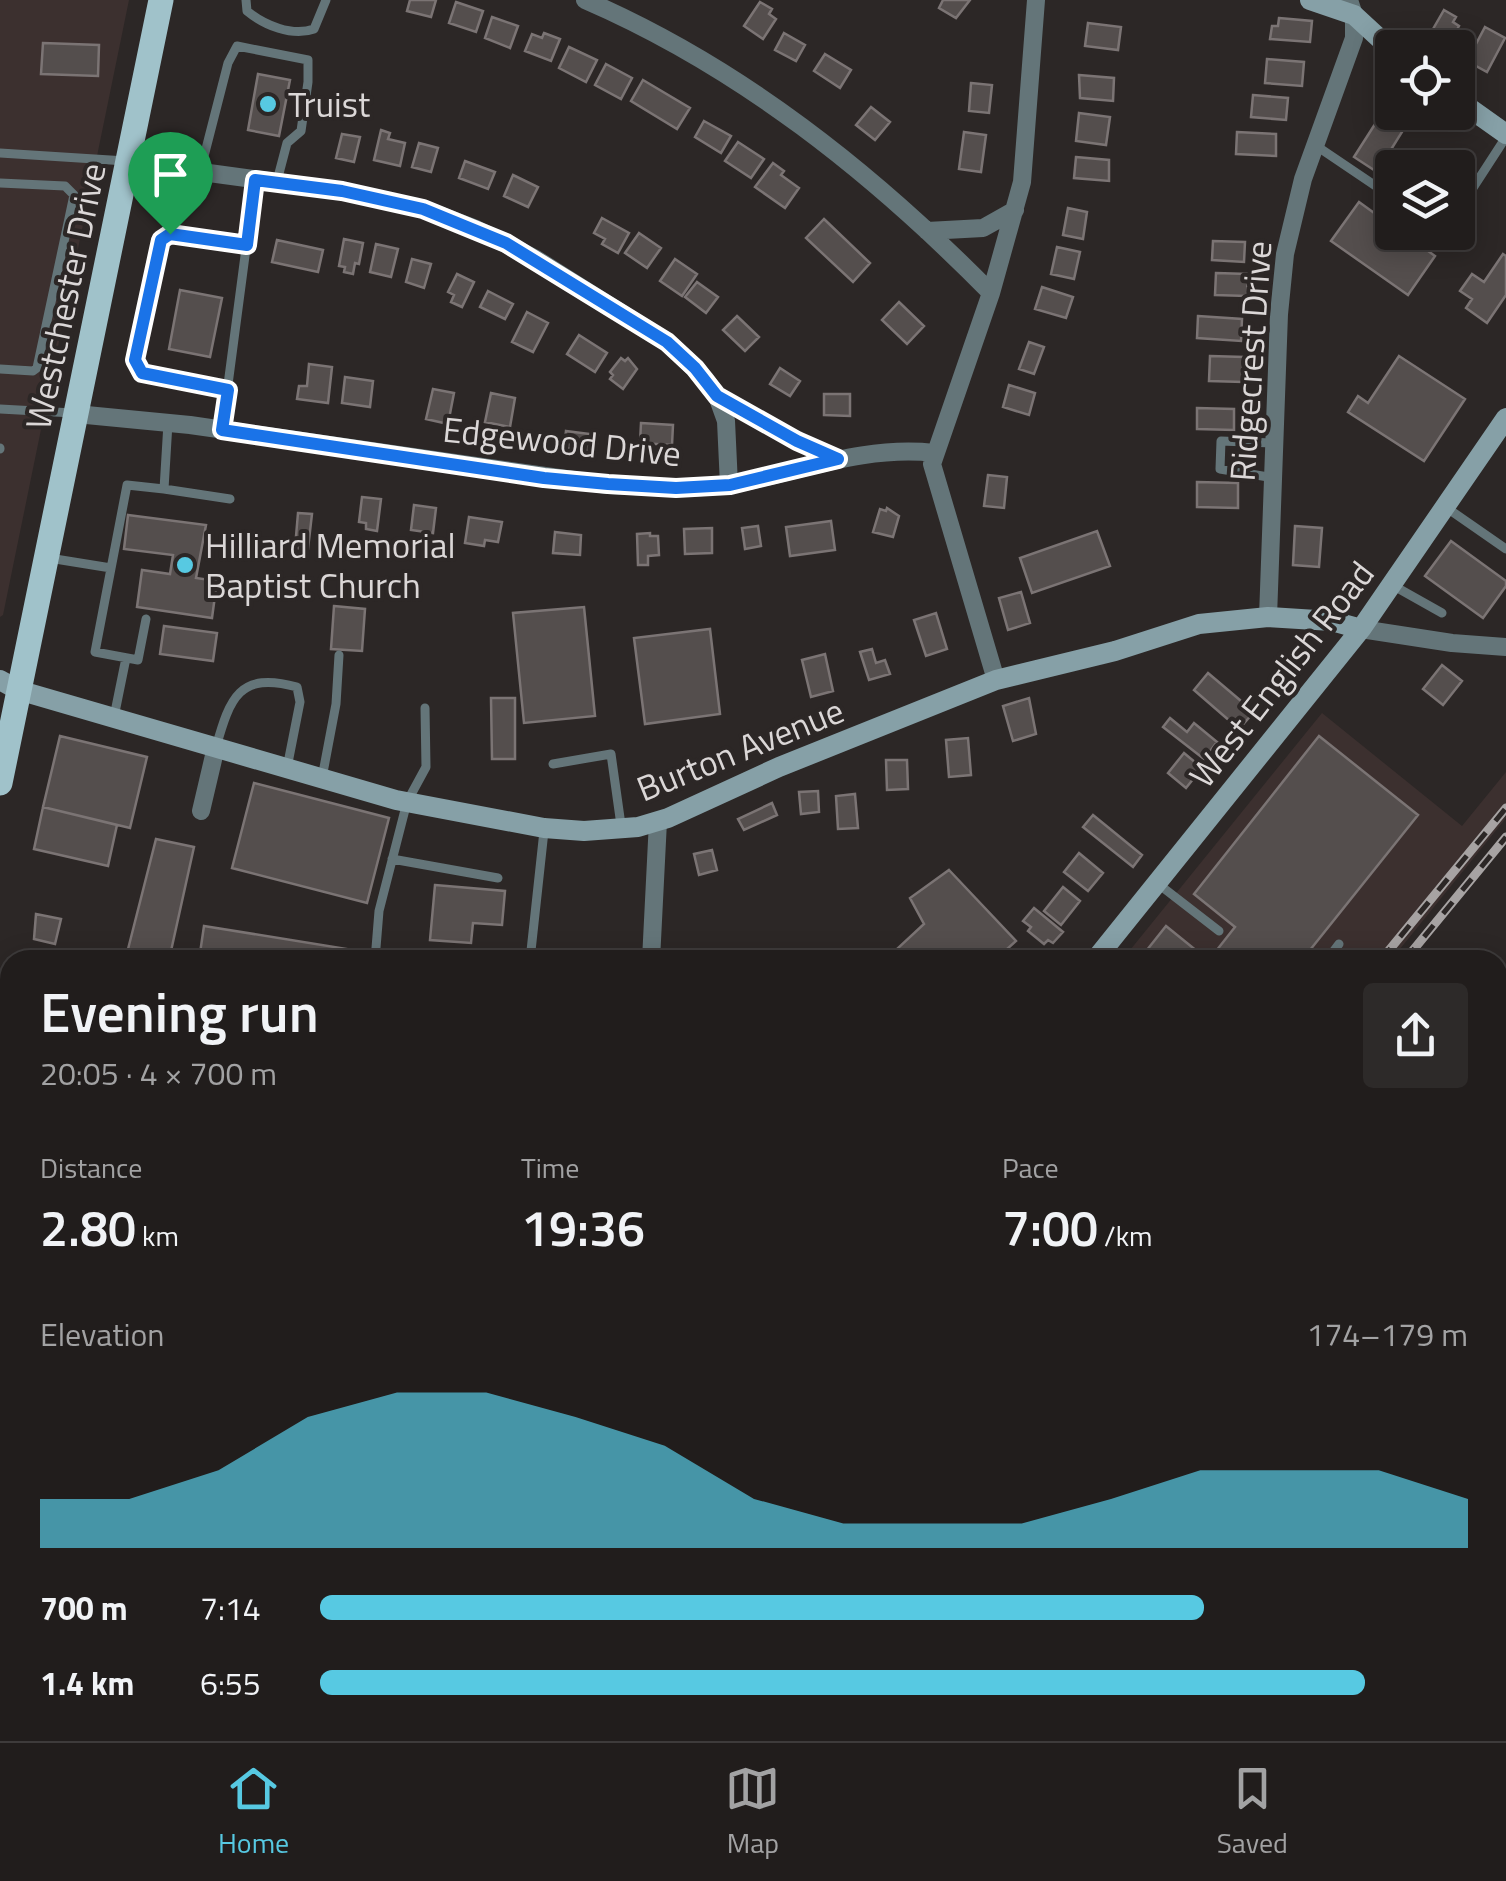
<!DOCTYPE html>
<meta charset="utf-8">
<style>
body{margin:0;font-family:"Titillium Web",sans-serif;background:#2d2a29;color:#f1f3f6;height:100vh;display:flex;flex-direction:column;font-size:38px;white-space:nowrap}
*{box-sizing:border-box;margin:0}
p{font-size:32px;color:#a2a2a3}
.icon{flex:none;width:55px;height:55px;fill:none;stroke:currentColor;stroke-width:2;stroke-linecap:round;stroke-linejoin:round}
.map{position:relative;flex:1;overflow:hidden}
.drawer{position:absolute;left:0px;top:950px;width:1508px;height:792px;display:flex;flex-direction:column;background:#211d1c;border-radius:30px 30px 0 0;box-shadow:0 5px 25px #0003,0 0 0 2px #3e3b3b}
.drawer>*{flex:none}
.tools{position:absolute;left:1375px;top:30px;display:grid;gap:20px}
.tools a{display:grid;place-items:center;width:100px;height:100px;border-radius:10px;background:#211d1c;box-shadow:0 5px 25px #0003,0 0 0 2px #3e3b3b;font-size:50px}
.pin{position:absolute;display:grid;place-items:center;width:85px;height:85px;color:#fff;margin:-102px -42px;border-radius:50% 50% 50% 0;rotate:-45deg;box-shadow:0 0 10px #0007}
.pin .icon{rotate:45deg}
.round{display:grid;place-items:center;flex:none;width:105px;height:105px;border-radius:10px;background:#2d2a29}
.overview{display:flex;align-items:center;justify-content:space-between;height:170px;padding:0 40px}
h1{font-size:55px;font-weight:600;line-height:75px}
.metrics{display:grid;grid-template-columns:repeat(3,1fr);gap:15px;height:170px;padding:10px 40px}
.metrics div{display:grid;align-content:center}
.metrics b{font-size:50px;font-weight:600}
.metrics small{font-size:28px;font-weight:400}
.metrics p{font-size:28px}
.chart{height:280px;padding:20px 40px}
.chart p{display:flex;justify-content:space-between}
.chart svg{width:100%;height:180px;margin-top:10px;fill:#57c9e2;opacity:.7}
ul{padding:0 40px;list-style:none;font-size:32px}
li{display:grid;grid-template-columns:160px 120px 1fr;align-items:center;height:75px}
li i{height:25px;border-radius:12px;background:#57c9e2}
.tab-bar{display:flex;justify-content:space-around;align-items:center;height:140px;border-top:2px solid #3e3b3b;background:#211d1c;font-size:28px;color:#a2a2a3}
.tab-bar a{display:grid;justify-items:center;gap:5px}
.tab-bar .current{color:#57c9e2}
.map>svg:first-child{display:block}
.built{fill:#3c302f}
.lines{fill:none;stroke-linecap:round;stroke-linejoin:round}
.stream{stroke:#210707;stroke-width:5}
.building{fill:#544e4d;stroke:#7b7474;stroke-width:2.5}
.lane{stroke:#647579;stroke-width:9}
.street{stroke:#647579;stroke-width:18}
.secondary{stroke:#86a0a7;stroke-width:20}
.primary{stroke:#a0c2ca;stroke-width:25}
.rail-casing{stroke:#a7a3a3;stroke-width:9}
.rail{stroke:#2c2726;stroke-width:5;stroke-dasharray:15;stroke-linecap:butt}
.route-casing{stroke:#fff;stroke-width:20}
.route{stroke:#1a73e8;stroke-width:12}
.poi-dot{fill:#57c9e2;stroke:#2c2726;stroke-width:4}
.labels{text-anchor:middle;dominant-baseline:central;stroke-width:8;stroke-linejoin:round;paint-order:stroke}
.poi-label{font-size:35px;fill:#dbd7d7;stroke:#2c2726;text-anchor:start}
.street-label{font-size:35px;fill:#dbd7d7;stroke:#2c2726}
</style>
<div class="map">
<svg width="1506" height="1741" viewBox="0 0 1506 1741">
<rect width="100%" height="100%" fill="#2c2726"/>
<path class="built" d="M0 0H129L3 615 0 617Z
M1322 713 1462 826 1506 772V818L1391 960H1122Z
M1055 1732H1375L1381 1741H1054Z"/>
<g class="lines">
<path class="stream" d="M1498 1438 1506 1442
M0 1582 10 1578"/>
</g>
<path class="building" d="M410 0H436L431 17 407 11Z
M943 0H970L956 18 939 8Z
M456 2 483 11 476 32 449 23Z
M760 2 772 9 769 14 776 19 763 39 744 26Z
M1444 10 1456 17 1453 22 1459 26 1447 47 1429 36Z
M492 17 518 26 510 48 485 38Z
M1279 18 1312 21 1310 42 1270 39 1272 26H1278Z
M1088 23 1121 27 1118 50 1085 46Z
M1485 27 1505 38 1487 72 1467 61Z
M544 33 560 39 551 61 525 51 532 34 542 38Z
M784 33 805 45 796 61 775 50Z
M43 43 99 45 98 76 41 74Z
M569 47 597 60 586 82 559 68Z
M825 54 851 70 840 88 814 71Z
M1267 59 1304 62 1302 86 1265 83Z
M606 64 632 78 621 99 595 85Z
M258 74 290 80 279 136 248 130Z
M1079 75 1114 78 1113 101 1080 98Z
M643 80 690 108 677 129 631 101Z
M971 83 992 85 989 113 969 111Z
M1253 95 1288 98 1286 120 1251 117Z
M871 107 890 122 875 140 856 125Z
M1384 110 1407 124 1377 172 1354 157Z
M1079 113 1110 117 1106 145 1076 141Z
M704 121 731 136 721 153 695 137Z
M381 130 390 133 388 139 405 143 400 166 374 160Z
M964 132 986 135 981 172 959 169Z
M1237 132 1276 134V156L1236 154Z
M342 134 360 137 354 162 336 158Z
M738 142 764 159 751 178 725 161Z
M419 143 438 148 431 172 412 167Z
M1076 157 1109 160V181L1074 178Z
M465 161 495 172 488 189 459 178Z
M773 163 784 171 781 175 799 188 785 208 755 187Z
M513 175 538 187 528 207 504 196Z
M1359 202 1392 226V232H1402L1435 256 1408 295 1331 241Z
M1068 208 1087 212 1083 239 1063 235Z
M602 218 629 233 618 253 602 244 605 239 594 233Z
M824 219 870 263 853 282 806 238Z
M639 233 661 248 647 268 625 253Z
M344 239 363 243 359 264 355 263 353 274 344 272 345 267 339 266Z
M277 240 323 250 318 272 272 262Z
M1213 241 1245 242 1244 262 1212 260Z
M376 244 398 249 391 277 370 272Z
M1057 247 1080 252 1074 279 1051 274Z
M1503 254 1506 256V295L1487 323 1466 308 1472 299 1460 291 1472 274 1484 282Z
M412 259 431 264 424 288 406 282Z
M675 259 697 274 682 296 660 281Z
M1216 273 1248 274 1247 296 1215 295Z
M457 274 474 282 462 307 451 302 454 295 448 292Z
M697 282 718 297 706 313 685 297Z
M1042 287 1073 297 1066 318 1035 309Z
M180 290 222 298 210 357 169 349Z
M488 291 513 304 505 319 480 307Z
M899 302 924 326 907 344 882 320Z
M527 312 548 323 533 352 512 342Z
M737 316 759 337 745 351 723 330Z
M1198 316 1242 319 1241 341 1197 338Z
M579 335 607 353 595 372 567 354Z
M1029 342 1044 347 1034 374 1019 369Z
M1210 356 1244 357 1243 382 1209 381Z
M1399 356 1465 399 1424 461 1348 412 1358 396 1368 403Z
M621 358 625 361 628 358 637 369 623 389 610 379 613 375 610 372Z
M309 364 332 367 328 403 297 399 299 386H307Z
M780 368 800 381 790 396 770 384Z
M345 377 373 381 370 407 342 403Z
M1009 385 1035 393 1029 415 1003 407Z
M433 389 454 393 448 424 426 419Z
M491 393 515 398 510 427 485 422Z
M824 394H850V416L824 415Z
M1197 408 1234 409V430L1197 429Z
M641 423 673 425 672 445 640 443Z
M566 431 598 435 596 452 564 448Z
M988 475 1007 477 1004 508 984 506Z
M1197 482 1238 483V508L1197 507Z
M362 497 381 499 377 531 366 529V523L359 522Z
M414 505 436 508 433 533 411 530Z
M887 508 899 516 893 537 873 532 880 509 886 511Z
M298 513 312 514 308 549 295 548Z
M128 515 206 525 196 578 217 581 212 618 137 607 142 570 170 574 173 555 124 549Z
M469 517 502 522 498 542 485 540 484 546 465 543Z
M831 521 835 550 790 556 786 527Z
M758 526 761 546 745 549 742 528Z
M1295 526 1322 528 1319 567 1293 565Z
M712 528V553L685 554 684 529Z
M1097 531 1110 566 1032 593 1020 558Z
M555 532 581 535 580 555 553 553Z
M650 533V536H658L659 555 648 556V565H638L637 534Z
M1451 541 1506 581V586L1483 618 1425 576Z
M1021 592 1030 623 1008 630 999 598Z
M334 606 365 609 362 651 331 649Z
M584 607 595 716 524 723 513 613Z
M936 613 947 649 926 656 914 620Z
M164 626 217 633 213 661 160 654Z
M710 629 720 714 645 724 634 638Z
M872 649 876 663 885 660 890 674 869 680 860 652Z
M825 654 833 691 811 697 802 660Z
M1442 665 1462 681 1443 705 1423 689Z
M1208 673 1254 712 1239 729 1194 690Z
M491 698H515V759H492Z
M1029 698 1036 734 1013 741 1003 706Z
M1170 718 1187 732 1194 723 1217 742 1204 759 1163 727Z
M60 736 147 757 130 828 43 807Z
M1319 736 1418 815 1302 960H1209L1235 927 1194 894Z
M968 738 971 775 949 777 946 740Z
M1184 753 1202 768 1186 788 1168 773Z
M886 760H907L908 789 887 790Z
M254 783 389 818 367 903 232 868Z
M818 791 819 812 801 814 799 792Z
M855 794 858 828 838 829 836 796Z
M772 803 777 815 744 830 738 819Z
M43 807 117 825 108 866 34 849Z
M1093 815 1142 855 1133 867 1083 827Z
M156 839 194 847 169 960H139L126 957Z
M712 850 717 870 699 875 694 854Z
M1079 853 1103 873 1088 891 1064 872Z
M949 870 1016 941 995 960H908L898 948 924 924 910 898Z
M435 885 505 891 502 925 473 923 471 943 430 940Z
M1063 887 1080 901 1061 925 1044 911Z
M1034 908 1063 932 1053 943 1048 940 1044 944 1028 931 1031 927 1023 921Z
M36 914 61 919 55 944 34 939Z
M204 926 359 951 358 960H199Z
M1166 926 1208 960H1139Z
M1 1101 10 1102V1154L0 1153Z
M0 1202 10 1204V1230L0 1228Z
M1498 1237 1506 1243V1348L1499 1344 1498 1346Z
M0 1645 10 1646V1683L0 1682Z
M70 1732H141L140 1741H69Z
M557 1732H593L603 1741H567Z
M1178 1732H1254L1253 1741H1177Z"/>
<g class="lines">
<path class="lane" d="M246 0 247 11C264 25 292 37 314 29L326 0
M1315 145 1392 197
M0 153 126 161
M200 172 228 63 237 46 308 60V82L301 131 287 143 277 181
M0 183 65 186 74 195 37 368 33 371 0 369
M1458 211 1506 137
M228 390 142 373 135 360 161 240 170 234 247 245
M0 409 73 413
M222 430 255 180
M1274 443 1221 441 1220 469 1274 478
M0 448V449
M164 489 230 499
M1447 508 1506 549
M49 558 111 568
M1394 586 1442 613
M146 619 138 660 95 652 127 485 164 489 168 423
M114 717 126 658
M216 747C230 698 239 671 297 687L300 702 287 768
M553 764 611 754 621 825
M322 778 336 704 339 655
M392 859 498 878
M1157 883 1219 931
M375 960 379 911 407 802 426 767 425 708
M530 960 544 831
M1327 960 1339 944
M0 1234 10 1235
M499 1741 504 1732
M927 1741 934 1732
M1315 1741V1732"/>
<path class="street" d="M585 0C740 67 873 173 991 293
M128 162 342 191 423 209 476 229 536 259 667 342 706 380 717 396 726 421 729 485
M927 231 983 228 1015 210
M717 396 797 441 838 459
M76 414 190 425 608 485C648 486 692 491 733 484 799 472 865 445 934 453
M1268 617 1279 314 1285 254 1303 179 1354 38V15L1349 0
M1361 629 1452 643 1506 647
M996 680 932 464 991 293 1022 182 1036 0
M201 811 216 747
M651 960 658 821
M1498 1164 1506 1170
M0 1550 10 1547"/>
<path class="secondary" d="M1310 0 1354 15 1392 50
M1458 100 1506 134
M0 680 18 690 396 800 544 828 584 831 638 827 668 818 779 767 996 680 1115 651 1199 624 1268 617 1332 621 1361 629
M1095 960 1361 629 1506 418
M454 1741 461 1732"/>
<path class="primary" d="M0 783 161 0"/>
<defs>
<path id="rail" d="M1381 960 1506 808
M1405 960 1506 837
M774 1741 781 1732"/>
</defs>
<use href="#rail" class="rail-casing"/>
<use href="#rail" class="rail"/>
</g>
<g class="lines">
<defs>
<path id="route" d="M255 180 342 191 423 209 506 243 667 342 695 368 717 396 797 441 838 459 730 485 676 488 608 484 544 478 222 430 228 390 142 373 135 360 161 240 170 234 247 245Z"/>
</defs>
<use href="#route" class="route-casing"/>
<use href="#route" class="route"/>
</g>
<g class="poi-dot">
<circle cx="268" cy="104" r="10"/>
<circle cx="185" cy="565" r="10"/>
</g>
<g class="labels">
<g class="poi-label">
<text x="288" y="104">Truist</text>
<text x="205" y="545">Hilliard Memorial<tspan x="205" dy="40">Baptist Church</tspan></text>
</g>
<g class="street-label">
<text transform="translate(65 296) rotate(-78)">Westchester Drive</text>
<text transform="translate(1250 361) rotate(-86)">Ridgecrest Drive</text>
<text transform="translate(562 441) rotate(6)">Edgewood Drive</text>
<text transform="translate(1281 674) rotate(-52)">West English Road</text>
<text transform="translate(740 749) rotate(-22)">Burton Avenue</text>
</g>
</g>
</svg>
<div class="tools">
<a><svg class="icon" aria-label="locate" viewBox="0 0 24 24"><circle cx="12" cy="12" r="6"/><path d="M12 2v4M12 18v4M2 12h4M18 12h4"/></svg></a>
<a><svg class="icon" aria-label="layers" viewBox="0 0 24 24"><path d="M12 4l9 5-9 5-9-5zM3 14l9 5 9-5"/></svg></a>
</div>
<div class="pin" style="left:170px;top:234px;background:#1e9e55"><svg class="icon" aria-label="arrive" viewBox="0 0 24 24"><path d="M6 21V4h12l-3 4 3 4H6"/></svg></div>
<section class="drawer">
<div class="overview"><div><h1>Evening run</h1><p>20:05 · 4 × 700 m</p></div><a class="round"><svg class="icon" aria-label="share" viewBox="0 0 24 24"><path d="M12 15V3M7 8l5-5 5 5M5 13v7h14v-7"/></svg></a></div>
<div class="metrics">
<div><p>Distance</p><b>2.80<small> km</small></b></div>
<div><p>Time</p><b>19:36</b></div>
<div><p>Pace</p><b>7:00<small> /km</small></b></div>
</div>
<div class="chart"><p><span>Elevation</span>174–179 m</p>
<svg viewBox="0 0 160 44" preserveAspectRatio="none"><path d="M0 44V32L10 32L20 25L30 12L40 6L50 6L60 12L70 19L80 32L90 38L100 38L110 38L120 32L130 25L140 25L150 25L160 32V44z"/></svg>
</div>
<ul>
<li><b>700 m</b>7:14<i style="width:77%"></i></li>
<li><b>1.4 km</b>6:55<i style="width:91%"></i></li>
</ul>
</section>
</div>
<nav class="tab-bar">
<a class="current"><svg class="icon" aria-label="home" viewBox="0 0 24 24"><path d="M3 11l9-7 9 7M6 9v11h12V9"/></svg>Home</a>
<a><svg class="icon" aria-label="map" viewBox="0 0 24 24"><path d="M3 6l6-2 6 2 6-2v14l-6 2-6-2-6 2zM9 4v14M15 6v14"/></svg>Map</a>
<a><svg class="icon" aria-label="saved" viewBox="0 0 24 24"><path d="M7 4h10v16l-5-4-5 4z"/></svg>Saved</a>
</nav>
